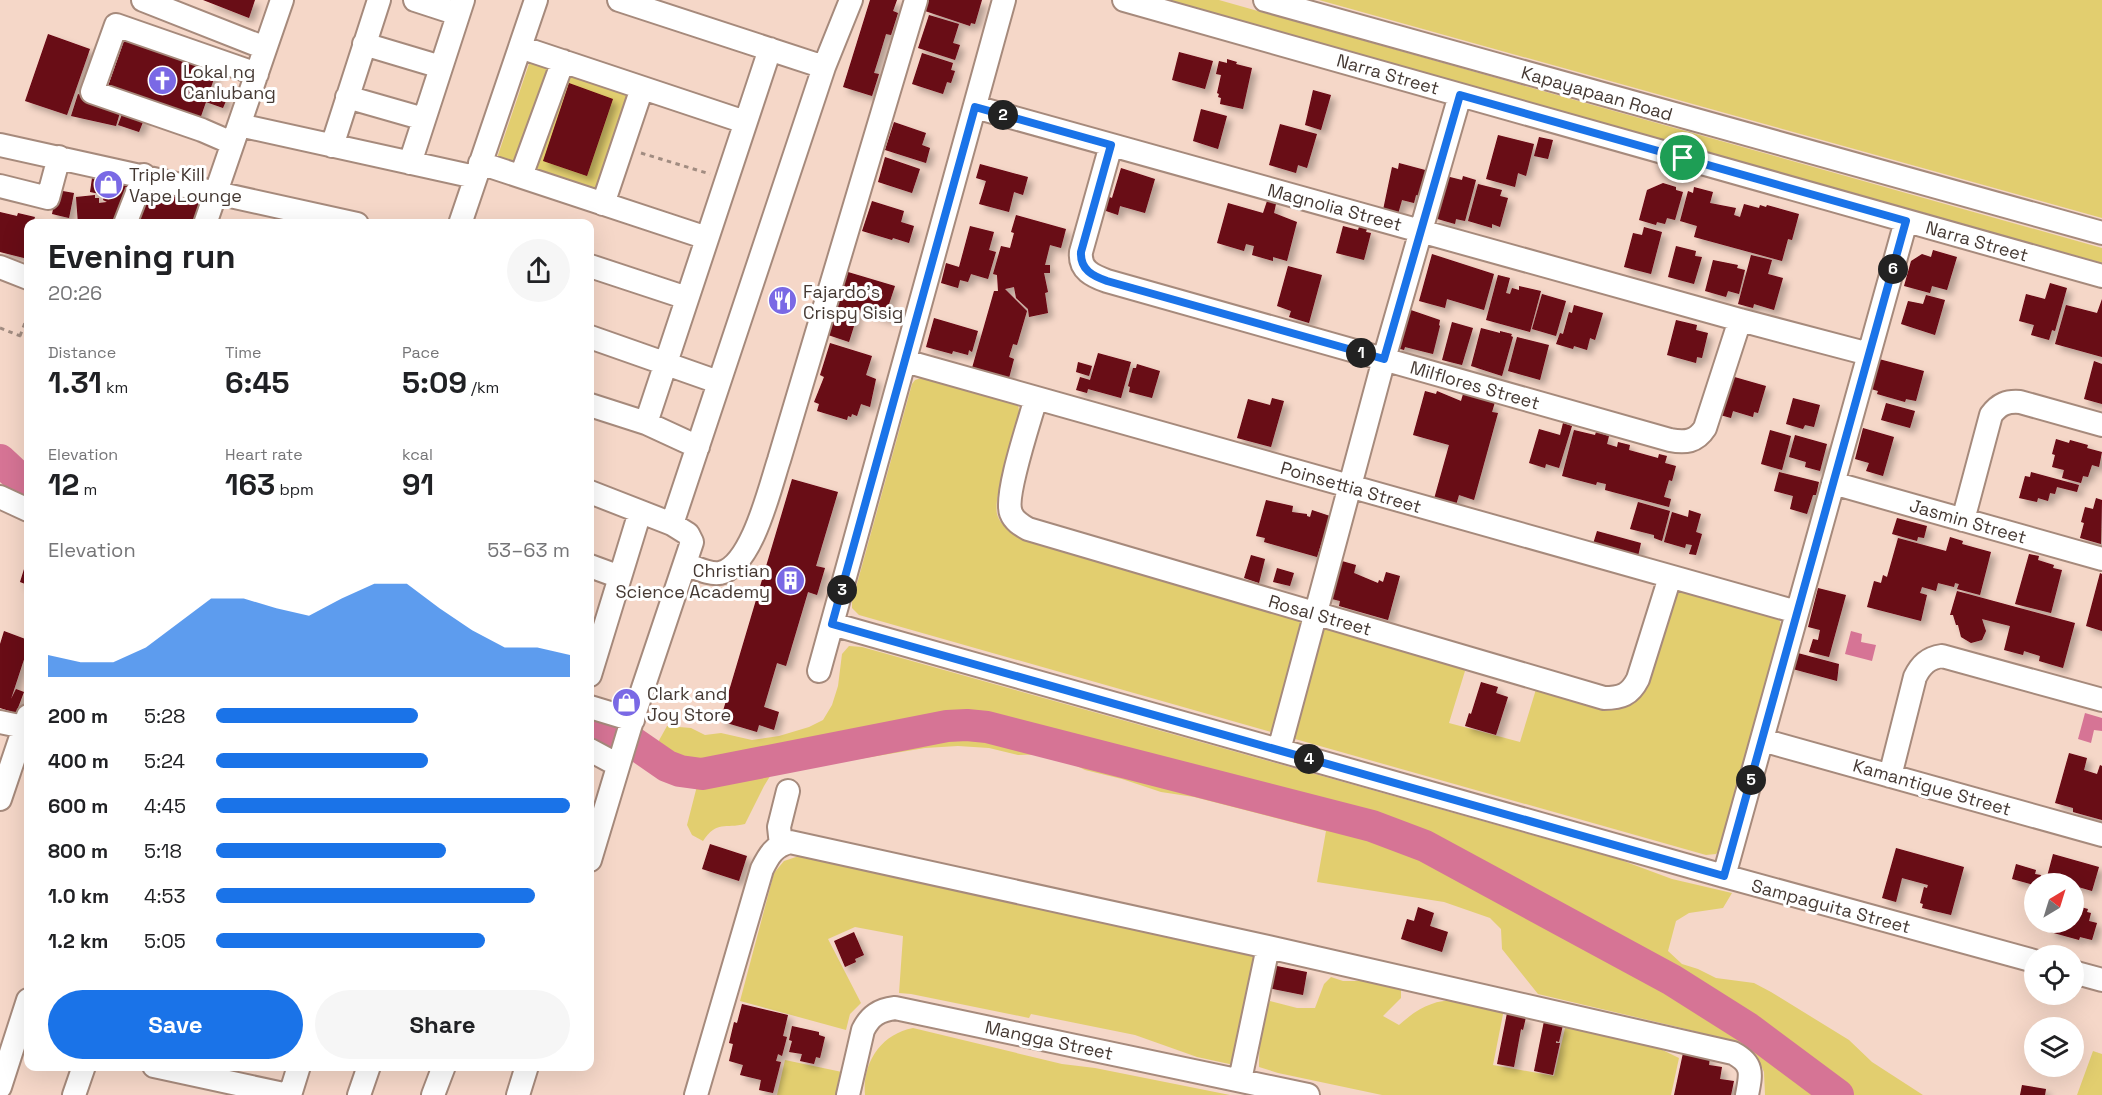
<!DOCTYPE html>
<meta charset="utf-8">
<style>
body{margin:0;font-family:"Space Grotesk",sans-serif;background:#f6f6f6;color:#202124;height:100vh;display:flex;flex-direction:column;font-size:22px;white-space:nowrap}
*{box-sizing:border-box;margin:0}
p{font-size:20px;color:#757577}
.icon{flex:none;width:33px;height:33px;fill:none;stroke:currentColor;stroke-width:2;stroke-linecap:round;stroke-linejoin:round}
.map{position:relative;flex:1;overflow:hidden}
.details{position:absolute;left:24px;top:219px;width:570px;height:852px;display:flex;flex-direction:column;background:#fff;border-radius:12px;box-shadow:0 6px 24px #0002}
.details>*{flex:none}
.needle{width:39px;rotate:38deg}
.buttons{position:absolute;left:2024px;top:873px;display:grid;gap:12px}
.buttons a{display:grid;place-items:center;width:60px;height:60px;border-radius:50%;background:#fff;box-shadow:0 6px 24px #0002;font-size:30px}
.pin{position:absolute;display:grid;place-items:center;width:51px;height:51px;color:#fff;margin:-26px;border:3px solid #fff;border-radius:50%;box-shadow:0 2px 6px #0007}
.km{position:absolute;width:30px;height:30px;margin:-15px;border-radius:50%;background:#222;color:#fff;font-size:16px;line-height:30px;text-align:center}
.round{display:grid;place-items:center;flex:none;width:63px;height:63px;border-radius:32px;background:#f6f6f6}
.head{display:flex;align-items:center;justify-content:space-between;height:102px;padding:0 24px}
h1{font-size:33px;font-weight:600;line-height:45px}
.metrics{display:grid;grid-template-columns:repeat(3,1fr);gap:9px;height:102px;padding:6px 24px}
.metrics div{display:grid;align-content:center}
.metrics b{font-size:30px;font-weight:600}
.metrics small{font-size:16px;font-weight:400}
.metrics p{font-size:16px}
.chart{height:168px;padding:12px 24px}
.chart p{display:flex;justify-content:space-between}
.chart svg{width:100%;height:108px;margin-top:6px;fill:#1a73e8;opacity:.7}
.cta{display:flex;gap:12px;margin-top:auto;padding:12px 24px}
.cta a{flex:1;height:69px;border-radius:36px;background:#1a73e8;color:#fff;font-size:24px;font-weight:600;line-height:69px;text-align:center}
.cta a+a{background:#f6f6f6;color:#202124}
ul{padding:0 24px;list-style:none;font-size:20px}
li{display:grid;grid-template-columns:96px 72px 1fr;align-items:center;height:45px}
li i{height:15px;border-radius:8px;background:#1a73e8}
.map>svg:first-child{display:block}
.green{fill:#e2ce6f}
.water{fill:#d67495}
.lines{fill:none;stroke-linecap:round;stroke-linejoin:round}
.river{stroke:#d67495;stroke-width:32}
.building{fill:#690712;filter:url(#shadow)}
.minor-casing{stroke:#a68a7c;stroke-width:26}
.path{stroke:#a18c81;stroke-width:3;stroke-dasharray:4.5 4.5;stroke-linecap:butt}
.minor{stroke:#fff;stroke-width:22}
.route-casing{stroke:#fff;stroke-width:12}
.route{stroke:#1a73e8;stroke-width:8}
.labels{text-anchor:middle;dominant-baseline:central;stroke-width:6;stroke-linejoin:round;paint-order:stroke}
.poi-label{font-size:18px;fill:#453933;stroke:#fff;text-anchor:start}
.street-label{font-size:18px;fill:#453933;stroke:#fff}
</style>
<div class="map">
<svg width="2102" height="1095" viewBox="0 0 2102 1095">
<defs>
<filter id="shadow"><feDropShadow dx="5" dy="5" stdDeviation="3" flood-color="#0004"/></filter>
</defs>
<rect width="100%" height="100%" fill="#f5d7c8"/>
<path class="green" d="M1158 0H1219L2102 248V263Z
M1319 0H2102V218Z
M530 61 634 96 601 193 497 158Z
M924 377 1014 402 1018 405 1020 416C1015 437 993 495 997 514 999 522 1005 527 1012 532L1308 620 1278 734 859 615 852 608V602L912 384 915 380Z
M0 451 28 477V490L15 483 0 471Z
M1681 590 1778 616 1781 625 1722 846 1716 854 1706 855 1288 737 1317 622 1460 664 1465 671 1449 723 1520 742 1537 686 1617 708 1631 704 1677 592Z
M849 646 862 647 1618 859 1672 879 1732 893 1723 908 1689 913 1676 921 1668 951 1682 964 1698 969 1716 978 1754 983 1771 992 1849 1040 1872 1062 1923 1095H1765L1764 1072 1757 1056 1739 1043 1682 1028 1538 994 1502 949 1501 929 1490 918 1444 902 1317 882 1326 831 1194 797 1161 792 1122 779 1085 770 1053 754 1018 755 989 748 958 746 925 748 859 759 789 765 775 768 764 786 745 824C725 829 717 820 703 841L692 835 687 825 697 786 678 773 659 765 657 744 667 726 691 728 705 735 721 733 752 740 779 736 809 727 823 720 832 705 838 686 842 654Z
M799 856 1256 957 1234 1065 1197 1057 1135 1035 1031 1014 1029 1018 911 994 899 993 903 936 855 927 828 939 861 1003 850 1014 846 1030 740 1001 774 873 784 861Z
M1331 977 1343 981H1374L1401 988V998L1383 1016 1399 1025C1437 991 1459 999 1504 1009L1493 1065 1554 1076 1566 1024 1648 1043 1679 1058 1671 1095H1382L1278 1073 1259 1067C1259 1043 1262 1023 1270 1001L1297 1008H1315L1324 984Z
M913 1028 1062 1064 1095 1068 1230 1095H865C862 1063 881 1034 913 1028Z
M2093 1051 2102 1054V1095H2077Z
M785 1060 842 1072 837 1095H777Z"/>
<path class="water" d="M1851 631 1862 634 1861 642 1876 645 1872 661 1845 654Z
M2085 713 2102 718V731L2094 730 2091 743 2078 739Z"/>
<g class="lines">
<path class="river" d="M0 460 15 474 28 482
M590 723 622 735 667 766 680 771 702 774 947 726 967 725 987 727 1372 826 1425 846 1672 980 1748 1028 1838 1095"/>
</g>
<path class="building" d="M203 0H255L249 18Z
M870 0H897L893 11 898 13 891 35 886 34 880 54 874 73 879 74 872 96 843 87Z
M929 0H982L975 24 971 23 970 26 925 11Z
M929 15 959 24 953 43 960 45 955 60 918 48Z
M48 34 90 49 67 115 25 101Z
M125 38 140 43 139 46 179 59V57L216 73 210 90 228 96 223 108 206 102 200 119 107 89Z
M1179 52 1213 61 1205 89 1172 80Z
M922 53 953 63 951 70 955 71 951 83 947 82 943 94 912 84Z
M1227 59 1237 62 1236 64 1252 68 1243 109 1220 104 1221 98 1218 97 1219 94 1217 93 1221 75 1216 74 1219 61 1227 63Z
M569 83 613 99 587 176 543 161Z
M1313 90 1331 95 1321 130 1305 125Z
M78 94 121 109 116 126 71 116Z
M124 109 145 117 139 132 118 125Z
M1201 109 1227 116 1218 149 1193 141Z
M894 122 926 133 922 145 930 148 926 163 885 150Z
M1280 124 1317 134 1307 168 1298 165 1296 173 1269 165Z
M1498 135 1534 144 1526 176 1518 173 1515 187 1486 179Z
M1539 137 1553 140 1548 159 1534 156Z
M885 157 920 169 912 193 878 182Z
M1399 163 1429 171 1421 196 1416 195 1414 203 1402 200 1398 214 1383 210 1392 167 1398 169Z
M980 164 1028 177 1023 195 1014 192 1009 212 979 204 986 181 976 178Z
M1121 168 1155 179 1145 213 1120 206 1118 215 1103 210 1107 196 1112 198Z
M1446 176 1462 180 1463 176 1476 180 1465 221 1456 219 1455 224 1434 218Z
M110 177 133 184 116 224 108 221 100 222V224H78L76 197 95 195V198H99V203L107 202 103 200Z
M92 178 102 180 100 194 90 192Z
M148 183 203 196 192 224H132Z
M1663 183 1676 187V190L1683 192 1675 220 1667 218 1665 224 1657 222 1656 225 1639 220 1647 190Z
M1478 184 1502 190 1500 196 1508 198 1500 227 1492 224V228L1468 221Z
M1694 187 1713 192 1710 203 1736 208 1734 215 1740 217 1744 204 1759 208 1760 205 1766 207 1767 205 1799 214 1792 240 1788 239 1782 261 1694 237 1697 226 1680 221 1688 191 1693 193Z
M57 190 74 193 69 218 52 214Z
M872 201 904 211 901 222 914 226 909 243 893 238 892 240 862 231Z
M1267 201 1276 204 1274 213 1297 222 1287 261 1273 257V261L1252 255 1254 246 1246 244 1244 251 1217 243 1228 203 1263 213Z
M0 212 17 216 18 213 35 217 34 220 45 223 28 224V259L0 252Z
M1016 215 1066 229 1061 248 1050 245 1045 265H1050V273H1044L1048 292 1045 293 1048 313 1029 317 1028 309 1016 298 1014 287 1005 289 1027 311 1017 345 1013 344 1009 357 1014 359 1009 378 972 368 994 291H998L997 275 993 274 1001 246 1010 248 1014 233 1011 232Z
M970 226 994 232 989 250 996 252 988 279 971 274 968 282 960 280 958 288 941 283 946 263 959 267Z
M1343 226 1358 230 1359 227 1367 229 1366 232 1371 233 1364 260 1336 253Z
M1644 227 1662 232 1651 274 1624 267 1633 233 1642 235Z
M1676 246 1696 251 1695 256 1702 257 1694 284 1668 277Z
M1933 250 1957 257 1947 290 1932 286 1930 293 1904 286 1911 261 1922 254 1931 257Z
M1432 254 1494 274 1484 310 1447 299 1445 308 1419 301Z
M1751 255 1772 260 1768 274 1783 278 1774 310 1754 304 1753 308 1738 304Z
M1713 260 1738 265 1737 268 1745 270 1739 294 1728 291 1726 297 1705 291Z
M1288 266 1322 275 1309 323 1289 317 1291 311 1277 306Z
M848 272 895 286 888 307 893 308 890 320 859 310 849 342 828 335Z
M1498 275 1510 278 1506 293 1510 294 1512 288 1519 290V286L1541 291 1530 332 1486 320Z
M2050 283 2067 288 2055 331 2052 330 2049 340 2031 335 2034 325 2019 321 2026 294 2045 299Z
M1542 294 1566 301 1556 336 1532 329Z
M1926 295 1945 300 1935 335 1901 324 1908 301 1923 304Z
M2102 299V357L2055 344 2066 305 2097 313Z
M1574 305 1603 313 1595 340 1590 338 1587 350 1574 346 1573 349 1556 344 1560 333 1563 334 1569 312 1572 313Z
M1405 308 1440 320 1439 325 1440 326 1433 354 1405 347 1404 350 1394 347Z
M934 318 978 331 972 352 969 350 968 355 953 351 952 354 926 347Z
M1676 320 1697 325 1696 330 1708 333 1702 358 1697 357 1696 363 1667 355Z
M1452 322 1473 328 1462 365 1442 360Z
M1481 328 1500 333V331L1512 334 1511 336 1513 337 1502 376 1471 366Z
M1517 337 1549 345 1540 380 1508 371Z
M830 343 872 356 866 375 876 379 870 407 861 404 857 416 852 414 851 417 848 416 847 420 817 411 819 404 814 402 824 377 820 375Z
M1098 353 1131 362 1121 398 1088 389 1087 393 1076 390 1080 377 1090 380Z
M1879 359 1924 371 1916 401 1906 399 1905 402 1877 394 1878 391 1871 389Z
M2094 361 2102 364V404L2084 399Z
M1078 362 1092 366 1089 376 1076 372Z
M1137 364 1160 371 1152 398 1129 392 1130 387 1128 386 1133 368H1136Z
M1731 376 1766 386 1758 413 1754 412 1753 417 1733 411 1731 418 1720 415Z
M1425 391 1436 394 1437 391 1461 401 1463 394 1495 402 1492 412 1498 413 1474 500 1459 495 1456 505 1434 499 1449 445 1413 435Z
M1272 398 1284 401 1271 447 1237 438 1248 399 1270 405Z
M1793 398 1820 405 1814 427 1805 425 1803 429 1786 424Z
M1886 403 1915 411 1910 428 1881 420Z
M1563 423 1572 426 1559 468 1546 464 1545 468 1529 463 1539 429 1560 435Z
M1863 428 1894 437 1883 476 1866 471 1869 463 1855 459Z
M1574 430 1595 435 1596 432 1609 436 1607 444 1617 447 1618 442 1630 445 1629 450 1658 458 1659 454 1667 456 1665 463 1676 466 1672 481 1669 480 1664 497 1671 499 1669 507 1605 490 1606 484 1597 482 1596 485 1562 476Z
M1770 430 1791 436 1782 470 1761 464Z
M1795 435 1827 444 1820 471 1805 467 1806 462 1789 457Z
M2056 439 2069 443 2070 440 2088 445 2087 448 2102 452 2099 467 2092 465 2088 477 2083 476 2081 483 2062 478 2064 470 2052 467 2055 455 2052 454Z
M1779 472 1819 482 1816 495H1813L1807 514 1790 509 1793 496 1774 491Z
M2031 472 2079 485 2077 492 2057 487 2055 494 2050 493 2048 501 2038 498 2037 502 2019 498 2025 476 2030 477Z
M792 479 838 492 816 566 825 568 817 595 808 592 786 666 777 663 764 707 779 712 774 730 759 725 757 732 720 721Z
M2096 498 2102 500 2101 544 2080 538 2084 523 2081 522 2085 507 2093 509Z
M1266 500 1293 506 1292 512 1307 514V516L1310 517 1312 510 1330 516 1317 557 1264 542 1265 538 1256 536Z
M1638 502 1670 511 1662 541 1654 538V535L1630 529Z
M1689 510 1701 514 1696 532 1702 534 1696 555 1689 554 1692 545 1686 544 1685 548 1664 542 1672 512 1688 517Z
M1897 518 1927 526 1924 538 1918 537 1917 541 1892 534Z
M1597 531 1641 543 1638 556 1593 544Z
M1950 537 1963 541 1962 544 1991 552 1980 595 1957 589 1959 584 1955 583 1954 587 1938 583 1936 591 1922 587 1920 593 1927 595 1921 621 1867 607 1874 581 1881 583 1883 575 1887 577 1898 538 1946 551Z
M2029 554 2039 556 2038 560 2054 565 2053 568 2062 570 2051 613 2015 604Z
M1251 555 1265 559 1259 583 1244 578Z
M28 556V585L20 582Z
M1342 561 1356 565 1354 573 1378 583 1379 580 1383 582 1386 572 1400 576 1388 620 1339 606 1340 601 1324 597 1339 570Z
M1277 568 1294 573 1290 586 1273 582Z
M2100 573 2102 574V631L2086 626Z
M1818 588 1846 595 1829 657 1809 652 1813 639 1818 640 1820 630 1808 627Z
M1957 591 2075 623 2063 668 2039 661 2040 656 2024 651 2023 655 2004 650 2010 626 1982 619 1986 631 1982 640 1971 643 1961 637 1958 625H1956L1953 615H1950Z
M4 631 28 640V647L11 699 16 689 24 692 16 713 0 708V644Z
M1794 652 1839 664 1837 681 1789 668Z
M1481 682 1498 687 1496 693 1508 697 1496 735 1465 726 1469 713 1471 714Z
M2069 753 2087 758 2084 770 2097 774 2100 765 2102 766V820L2073 812V808L2055 803Z
M710 844 747 856 739 881 702 869Z
M1896 848 1964 867 1951 915 1922 908 1923 904 1920 903 1924 887 1927 888 1928 885 1902 878 1896 902 1882 898Z
M2053 854 2099 867 2092 891 2075 886 2073 892V884H2045Z
M2016 864 2036 870 2035 874 2041 875 2039 884 2034 885 2012 879Z
M2073 905 2088 909 2087 912 2091 913 2089 921 2097 923 2092 940 2080 937 2079 940 2050 932 2053 922H2073Z
M1418 907 1434 913 1430 926 1448 932 1442 952 1401 939 1407 919 1414 921Z
M854 932 864 955 855 959 856 962 845 967 834 941Z
M1272 965 1307 972 1303 995 1268 988Z
M742 1004 788 1015 783 1036 787 1037 782 1056 778 1054 776 1061 781 1062 773 1093 759 1090 761 1080 740 1075 743 1065 729 1061 733 1044 729 1043 734 1022 737 1023Z
M1507 1013 1526 1017 1523 1030 1521 1029 1514 1067 1497 1064Z
M1544 1021 1563 1025 1559 1042 1556 1041V1043H1560L1553 1075 1534 1071Z
M792 1026 819 1032V1035L825 1037 820 1058 816 1057 814 1064 800 1061 802 1054 789 1052 792 1041 789 1040Z
M1683 1053 1710 1057 1709 1065 1722 1067 1720 1079 1734 1081 1731 1095H1674Z
M2022 1085 2046 1089 2045 1095H2020Z"/>
<g class="lines">
<defs>
<path id="minor" d="M143 0 265 48
M415 0 458 14
M619 0 824 67
M1124 0 2102 276
M1265 0 2102 233
M364 44 441 67
M520 47 745 122
M347 97 424 119
M975 107 1740 320 1869 354
M239 125 475 177
M232 143 202 130 92 92 116 25 257 74
M0 145 357 224
M1111 145 1081 252C1079 270 1093 276 1107 281L1670 440C1685 443 1696 442 1705 428L1740 320
M332 146 379 0
M410 163 463 0
M480 163 707 238
M521 176 563 61
M0 186 48 198 59 157
M603 204 642 88
M125 224 144 175
M205 224 282 0
M460 224 536 0
M590 266 687 298
M0 267 28 278
M590 337 718 382
M905 361 1797 612
M1036 398C1030 420 1004 496 1011 513 1014 521 1021 525 1028 529L1604 698C1621 698 1630 695 1638 679L1670 577
M590 405 646 423 698 447
M646 423 770 49
M1833 483 2102 559
M590 492 672 524 688 534 692 542 630 727 590 860
M0 497 28 510
M1963 520 1991 415C1999 404 2007 401 2020 402L2102 425
M672 524 824 67 851 0
M685 564C695 567 709 575 720 573 752 566 770 487 779 460L916 0
M590 566 620 577
M832 624 1724 876 2034 961
M819 671 1004 0
M590 675 640 512
M590 707 633 720
M0 722 24 727
M1762 740 2102 835
M590 750 618 765
M1279 750 1384 359 1460 95
M1890 776 1915 677C1921 665 1928 658 1942 656L2102 700
M0 799 28 716
M781 845 779 827 788 791
M1724 876 1906 221
M2073 972 2102 980
M154 1066 288 1095
M1240 1080 1268 947
M0 1087 28 1000
M74 1095 84 1066
M290 1095 299 1066
M359 1095 369 1066
M433 1095 444 1066
M518 1095 527 1066
M696 1095 762 869C769 855 774 846 790 842L1268 947 1733 1053C1754 1064 1751 1074 1747 1095
M848 1095 863 1030C870 1016 879 1010 895 1008L1308 1095"/>
</defs>
<use href="#minor" class="minor-casing"/>
<path class="path" d="M641 153 710 174
M0 328 28 339
M20 336 28 315"/>
<use href="#minor" class="minor"/>
</g>
<g class="lines">
<defs>
<path id="route" d="M1460 95 1906 221 1724 876 832 624 975 107 1111 145 1081 252C1080 270 1093 276 1107 281L1384 359Z"/>
</defs>
<use href="#route" class="route-casing"/>
<use href="#route" class="route"/>
</g>
<defs>
<symbol id="church-disc" viewBox="-11 -11 22 22"><circle r="9.5" fill="#7a69e5" stroke="#fff"/><path d="M-1.2-6h2.4v3.5h3.3v2.4h-3.3V6h-2.4V-.1h-3.3v-2.4h3.3Z" fill="#fff"/></symbol>
<symbol id="shop-disc" viewBox="-11 -11 22 22"><circle r="9.5" fill="#7a69e5" stroke="#fff"/><path d="M-5-2.5h2.3a2.7 3.5 0 0 1 5.4 0H5L5.5 6h-11ZM-1.5-2.5h3a1.5 2.3 0 0 0-3 0Z" fill="#fff"/></symbol>
<symbol id="restaurant-disc" viewBox="-11 -11 22 22"><circle r="9.5" fill="#7a69e5" stroke="#fff"/><path d="M-5-6h1v4h1v-4h1v4h1v-4h1v5L-1.5 .5V6h-2V.5L-5-1ZM5-6V6H3V1.5H1.5Q1.5-4 5-6Z" fill="#fff"/></symbol>
<symbol id="building-disc" viewBox="-11 -11 22 22"><circle r="9.5" fill="#7a69e5" stroke="#fff"/><path d="M-4-6H4V6H1V3H-1V6H-4ZM-2.5-4.3h1.7v1.8h-1.7ZM.8-4.3h1.7v1.8H.8ZM-2.5-1h1.7V.8h-1.7ZM.8-1h1.7V.8H.8Z" fill="#fff"/></symbol>
</defs>
<g fill-rule="evenodd">
<use href="#church-disc" x="146" y="64" width="33" height="33"/>
<use href="#shop-disc" x="92" y="168" width="33" height="33"/>
<use href="#restaurant-disc" x="766" y="284" width="33" height="33"/>
<use href="#building-disc" x="774" y="564" width="33" height="33"/>
<use href="#shop-disc" x="610" y="686" width="33" height="33"/>
</g>
<g class="labels">
<g class="poi-label">
<text x="183" y="71">Lokal ng<tspan x="183" dy="21">Canlubang</tspan></text>
<text x="129" y="174">Triple Kill<tspan x="129" dy="21">Vape Lounge</tspan></text>
<text x="803" y="291">Fajardo's<tspan x="803" dy="21">Crispy Sisig</tspan></text>
<text x="770" y="570" text-anchor="end">Christian<tspan x="770" dy="21">Science Academy</tspan></text>
<text x="647" y="693">Clark and<tspan x="647" dy="21">Joy Store</tspan></text>
</g>
<g class="street-label">
<text transform="translate(1388 74) rotate(16)">Narra Street</text>
<text transform="translate(1597 93) rotate(16)">Kapayapaan Road</text>
<text transform="translate(1335 207) rotate(15)">Magnolia Street</text>
<text transform="translate(1977 241) rotate(16)">Narra Street</text>
<text transform="translate(1475 385) rotate(16)">Milflores Street</text>
<text transform="translate(1351 487) rotate(16)">Poinsettia Street</text>
<text transform="translate(1968 521) rotate(16)">Jasmin Street</text>
<text transform="translate(1320 615) rotate(16)">Rosal Street</text>
<text transform="translate(1932 787) rotate(16)">Kamantigue Street</text>
<text transform="translate(1831 906) rotate(15)">Sampaguita Street</text>
<text transform="translate(1049 1040) rotate(12)">Mangga Street</text>
</g>
</g>
</svg>
<div class="buttons">
<a><svg class="needle" viewBox="-14 -14 28 28"><path d="M0-13l5 13h-10z" fill="#e53935"/><path d="M0 13l5-13h-10z" fill="#757577"/></svg></a>
<a><svg class="icon" aria-label="locate" viewBox="0 0 24 24"><circle cx="12" cy="12" r="6"/><path d="M12 2v4M12 18v4M2 12h4M18 12h4"/></svg></a>
<a><svg class="icon" aria-label="layers" viewBox="0 0 24 24"><path d="M12 4l9 5-9 5-9-5zM3 14l9 5 9-5"/></svg></a>
</div>
<div class="pin" style="left:1683px;top:158px;background:#1e9e55"><svg class="icon" aria-label="arrive" viewBox="0 0 24 24"><path d="M6 21V4h12l-3 4 3 4H6"/></svg></div>
<b class="km" style="left:1361px;top:353px">1</b>
<b class="km" style="left:1003px;top:115px">2</b>
<b class="km" style="left:842px;top:590px">3</b>
<b class="km" style="left:1309px;top:759px">4</b>
<b class="km" style="left:1751px;top:780px">5</b>
<b class="km" style="left:1893px;top:269px">6</b>
<section class="details">
<div class="head"><div><h1>Evening run</h1><p>20:26</p></div><a class="round"><svg class="icon" aria-label="share" viewBox="0 0 24 24"><path d="M12 15V3M7 8l5-5 5 5M5 13v7h14v-7"/></svg></a></div>
<div class="metrics">
<div><p>Distance</p><b>1.31<small> km</small></b></div>
<div><p>Time</p><b>6:45</b></div>
<div><p>Pace</p><b>5:09<small> /km</small></b></div>
</div>
<div class="metrics">
<div><p>Elevation</p><b>12<small> m</small></b></div>
<div><p>Heart rate</p><b>163<small> bpm</small></b></div>
<div><p>kcal</p><b>91</b></div>
</div>
<div class="chart"><p><span>Elevation</span>53–63 m</p>
<svg viewBox="0 0 160 44" preserveAspectRatio="none"><path d="M0 44V35L10 38L20 38L30 32L40 22L50 12L60 12L70 16L80 19L90 12L100 6L110 6L120 16L130 25L140 32L150 32L160 35V44z"/></svg>
</div>
<ul>
<li><b>200 m</b>5:28<i style="width:57%"></i></li>
<li><b>400 m</b>5:24<i style="width:60%"></i></li>
<li><b>600 m</b>4:45<i style="width:100%"></i></li>
<li><b>800 m</b>5:18<i style="width:65%"></i></li>
<li><b>1.0 km</b>4:53<i style="width:90%"></i></li>
<li><b>1.2 km</b>5:05<i style="width:76%"></i></li>
</ul>
<div class="cta"><a>Save</a><a>Share</a></div>
</section>
</div>
